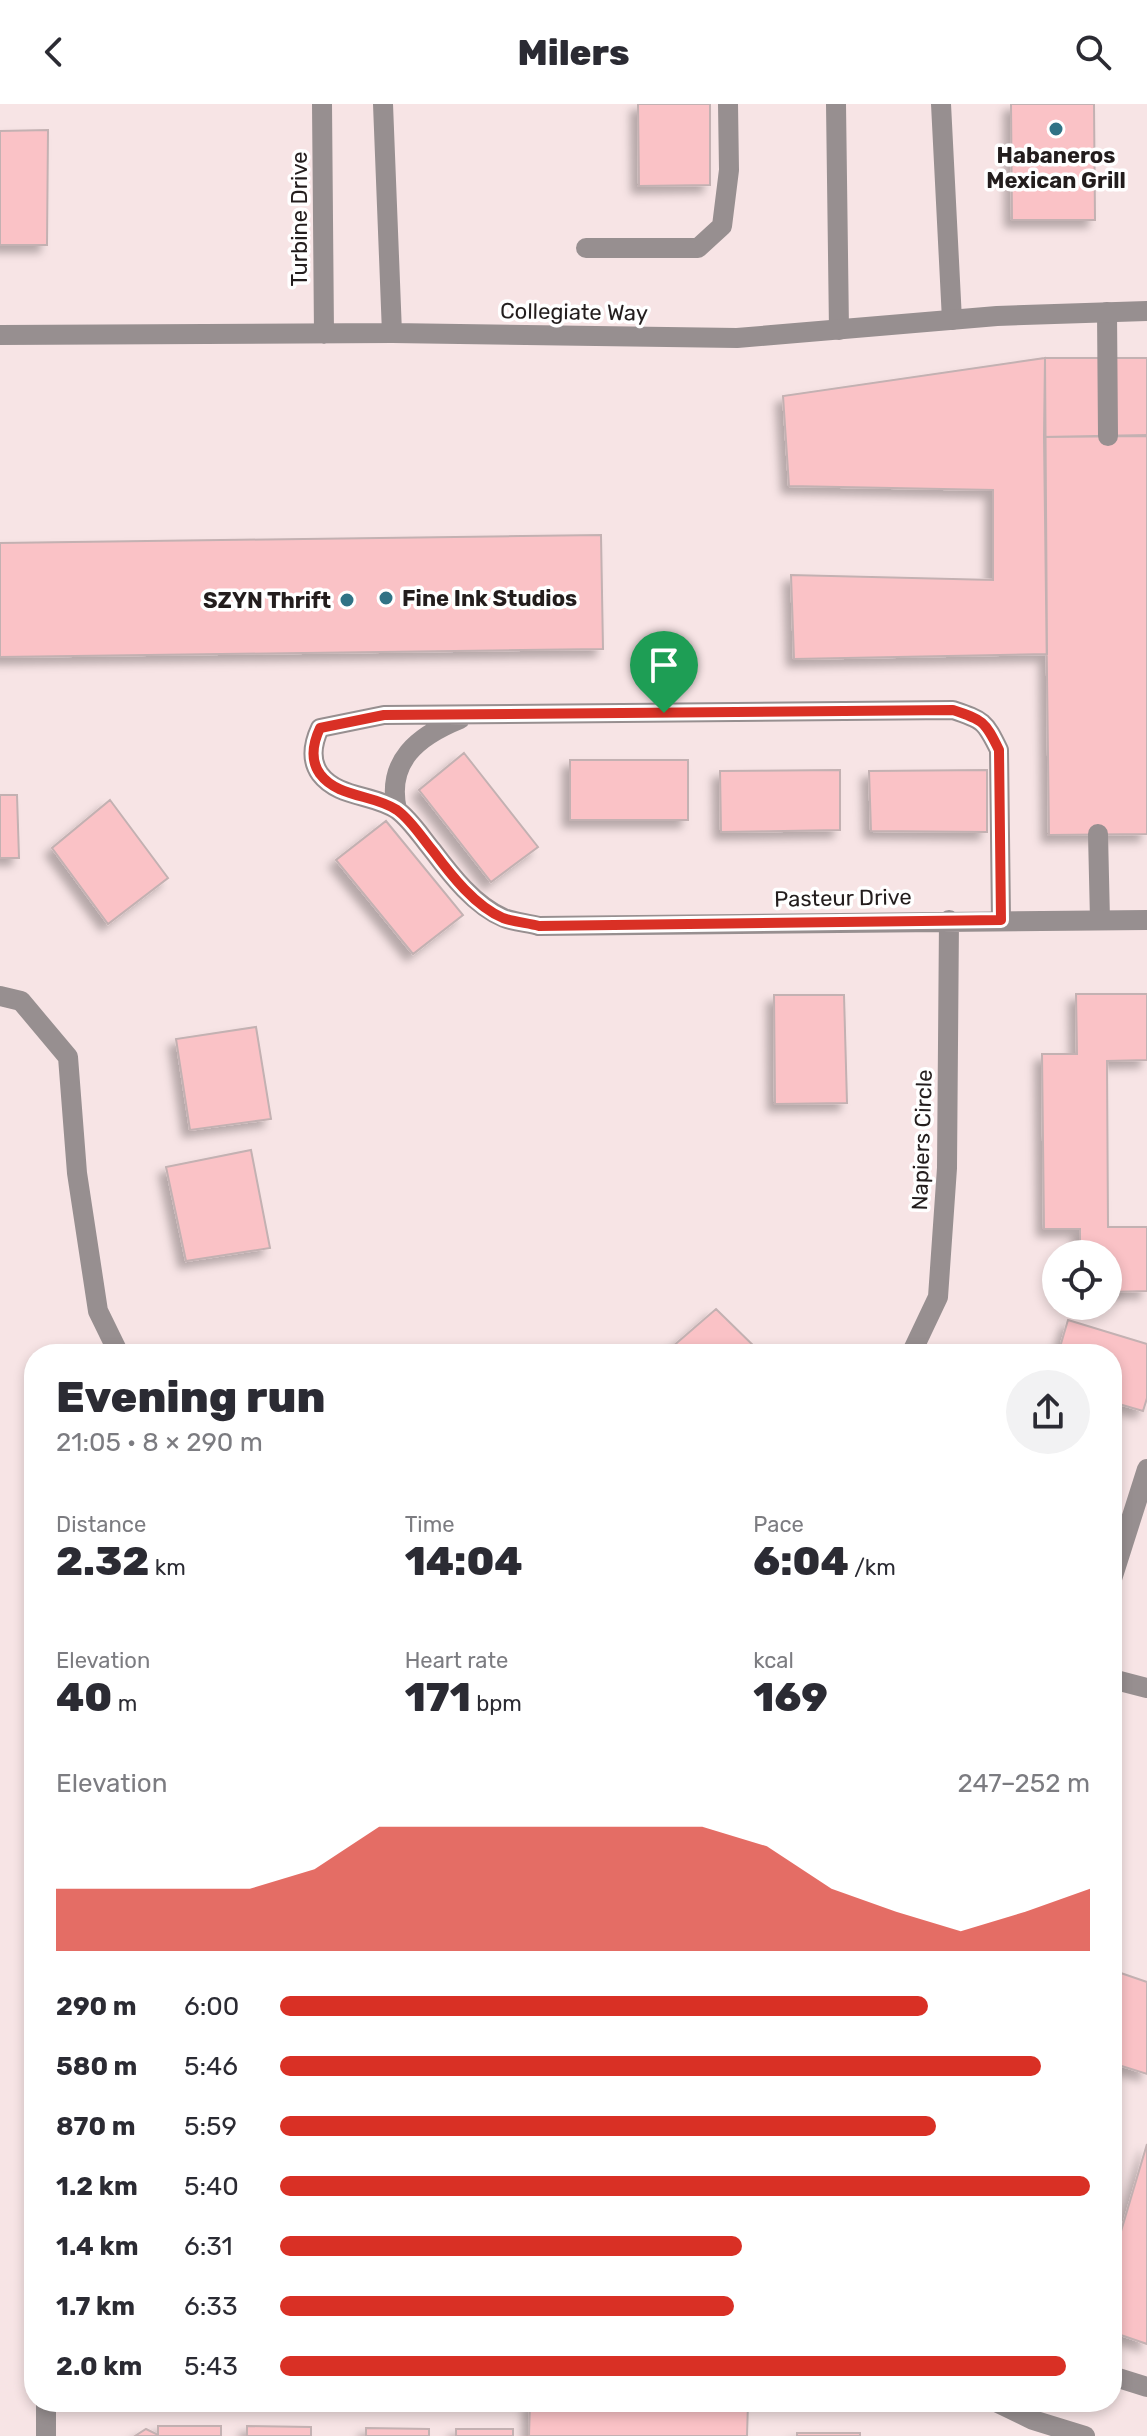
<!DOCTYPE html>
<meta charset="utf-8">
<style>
body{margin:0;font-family:Rubik,sans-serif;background:#f2f2f3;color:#2b2b33;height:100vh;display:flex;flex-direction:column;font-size:30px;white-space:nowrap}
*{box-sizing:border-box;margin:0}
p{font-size:26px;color:#7c7c81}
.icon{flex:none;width:44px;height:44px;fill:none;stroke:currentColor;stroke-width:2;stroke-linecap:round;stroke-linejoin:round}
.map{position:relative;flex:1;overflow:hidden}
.panel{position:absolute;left:24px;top:1240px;width:1098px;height:1068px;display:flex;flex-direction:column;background:#fff;border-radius:32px;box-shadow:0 4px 12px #0003}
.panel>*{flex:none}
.fabs{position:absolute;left:1042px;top:1136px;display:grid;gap:16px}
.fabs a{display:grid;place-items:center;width:80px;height:80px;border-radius:50%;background:#fff;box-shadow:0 4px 12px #0003;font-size:40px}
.pin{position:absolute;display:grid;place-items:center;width:68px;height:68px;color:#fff;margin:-82px -34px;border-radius:50% 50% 50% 0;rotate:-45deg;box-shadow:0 0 8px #0007}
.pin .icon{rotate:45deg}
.round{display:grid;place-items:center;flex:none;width:84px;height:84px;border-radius:42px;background:#f2f2f3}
.overview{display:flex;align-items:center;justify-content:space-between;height:136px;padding:0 32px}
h1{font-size:44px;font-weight:800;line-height:60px}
.stats{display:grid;grid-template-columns:repeat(3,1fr);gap:12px;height:136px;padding:8px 32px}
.stats div{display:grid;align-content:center}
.stats b{font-size:40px;font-weight:800}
.stats small{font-size:22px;font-weight:400}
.stats p{font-size:22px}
.chart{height:224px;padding:16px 32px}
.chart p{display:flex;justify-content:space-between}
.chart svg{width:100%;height:144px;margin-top:8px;fill:#d93025;opacity:.7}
ul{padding:0 32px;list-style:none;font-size:26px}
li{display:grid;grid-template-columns:128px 96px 1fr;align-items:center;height:60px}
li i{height:20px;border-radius:10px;background:#d93025}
header{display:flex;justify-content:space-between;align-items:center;height:104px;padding:0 32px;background:#fff;font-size:36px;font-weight:800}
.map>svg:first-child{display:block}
.building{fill:#fac2c6;stroke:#c3b1b2;stroke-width:2;filter:url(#shadow)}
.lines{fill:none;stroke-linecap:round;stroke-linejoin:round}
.service{stroke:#978f90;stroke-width:20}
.minor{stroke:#978f90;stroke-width:20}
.route-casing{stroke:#fff;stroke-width:16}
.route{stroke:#d93025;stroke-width:10}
.poi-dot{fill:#307285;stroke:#fff;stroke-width:3}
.labels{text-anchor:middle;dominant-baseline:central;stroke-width:7;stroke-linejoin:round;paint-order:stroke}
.poi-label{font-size:22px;font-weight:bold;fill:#231d1d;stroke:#fff}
.street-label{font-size:22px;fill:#231d1d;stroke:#fff}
</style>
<header><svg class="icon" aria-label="back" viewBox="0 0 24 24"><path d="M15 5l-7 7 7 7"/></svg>Milers<svg class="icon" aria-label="search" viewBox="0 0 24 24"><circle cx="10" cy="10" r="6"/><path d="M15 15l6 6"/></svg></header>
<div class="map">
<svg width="1147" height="2332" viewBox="0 0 1147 2332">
<defs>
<filter id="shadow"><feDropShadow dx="-7" dy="7" stdDeviation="4" flood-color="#0004"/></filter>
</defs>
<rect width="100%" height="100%" fill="#f7e4e5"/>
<path class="building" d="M638 0H710V81L639 82Z
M1011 0H1094L1095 116H1012Z
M48 26 47 141H0V27Z
M1045 254 1047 550 794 555 791 471 993 476V386L789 382 783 292Z
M1045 254H1147V332L1044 333Z
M1147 331V730L1049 731 1044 333Z
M601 431 603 545 0 553V439Z
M464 649 538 743 491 778 419 686Z
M570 656H688V716H570Z
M840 666V726L721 728 720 667Z
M987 666V728L871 727 869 667Z
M0 691H17L19 754H0Z
M110 696 168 774 108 820 52 744Z
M386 717 463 811 413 850 336 756Z
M1076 890H1147V956L1107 957 1108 1123H1147V1187L1108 1188V1150H1080V1125H1044L1042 950H1077Z
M774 891H844L847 999 775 1000Z
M256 923 271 1015 190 1026 176 935Z
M251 1046 270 1144 186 1157 166 1063Z
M716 1205 762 1250H664Z
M1068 1216 1147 1240V1294L1143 1307 1112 1298V1250H1058Z
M1112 1866 1147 1878V1970L1112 1959Z
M1147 2040V2240L1112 2228V2132L1119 2134Z
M530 2298 748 2299 747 2332H529Z
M158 2322H221V2332H135L146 2325 158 2331Z
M247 2322 311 2323V2332H247Z
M366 2324 429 2325V2332H366Z
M456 2325H513V2332H456Z
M797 2329H860V2332H797Z"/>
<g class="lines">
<path class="service" d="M836 0 839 226
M941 0 952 216
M586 144H698L722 122 729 66 728 0
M1107 208 1108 332
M397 706C386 657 418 632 460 615
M1098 730 1100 816
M539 822C528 819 514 818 504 814 475 802 451 771 433 747 422 734 411 716 397 706 373 690 338 694 320 670 310 656 313 639 320 624L384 611 953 606C983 616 985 617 999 646L1001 816
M1112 1475 1147 1365"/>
<path class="minor" d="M322 0 324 230
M383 0 392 229
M0 231 392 229 737 234 997 212 1147 207
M539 822 1147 816
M0 892 21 897 68 953 77 1069 98 1207 119 1250
M911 1250 938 1193 947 1064 949 816
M1112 1575 1147 1584
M1112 2272 1147 2283
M46 2298V2332
M996 2298 1033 2316 1085 2332"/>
</g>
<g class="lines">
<defs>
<path id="route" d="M953 606C983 616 985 617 999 646L1001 816 539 822C528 819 514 818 503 814 475 802 451 771 433 747 422 734 411 716 397 706 373 690 338 694 320 670 310 656 313 639 320 624L384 611Z"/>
</defs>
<use href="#route" class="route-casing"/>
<use href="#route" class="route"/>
</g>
<g class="poi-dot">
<circle cx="1056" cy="25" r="8"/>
<circle cx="386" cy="494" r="8"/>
<circle cx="347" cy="496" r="8"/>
</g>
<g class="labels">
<g class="poi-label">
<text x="1056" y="51">Habaneros<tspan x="1056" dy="25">Mexican Grill</tspan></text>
<text x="402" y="494" text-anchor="start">Fine Ink Studios</text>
<text x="331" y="496" text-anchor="end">SZYN Thrift</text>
</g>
<g class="street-label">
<text transform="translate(299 115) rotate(-90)">Turbine Drive</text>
<text transform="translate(574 208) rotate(1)">Collegiate Way</text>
<text transform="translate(843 794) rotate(-1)">Pasteur Drive</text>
<text transform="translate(922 1036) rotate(-88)">Napiers Circle</text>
</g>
</g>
</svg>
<div class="fabs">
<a><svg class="icon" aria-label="locate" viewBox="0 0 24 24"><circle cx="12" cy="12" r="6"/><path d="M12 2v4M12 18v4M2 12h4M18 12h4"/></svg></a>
</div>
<div class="pin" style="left:664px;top:609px;background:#1e9e55"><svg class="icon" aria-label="arrive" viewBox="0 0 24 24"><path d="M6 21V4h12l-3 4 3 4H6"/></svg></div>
<section class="panel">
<div class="overview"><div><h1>Evening run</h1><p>21:05 · 8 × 290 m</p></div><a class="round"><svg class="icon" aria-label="share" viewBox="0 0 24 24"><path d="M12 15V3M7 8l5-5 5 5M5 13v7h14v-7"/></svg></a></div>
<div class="stats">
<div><p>Distance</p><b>2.32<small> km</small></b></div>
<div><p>Time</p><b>14:04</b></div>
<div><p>Pace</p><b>6:04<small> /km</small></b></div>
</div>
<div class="stats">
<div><p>Elevation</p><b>40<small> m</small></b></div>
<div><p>Heart rate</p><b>171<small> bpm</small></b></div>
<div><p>kcal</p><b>169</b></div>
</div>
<div class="chart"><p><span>Elevation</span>247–252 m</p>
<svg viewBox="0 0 160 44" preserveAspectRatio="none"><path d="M0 44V25L10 25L20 25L30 25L40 19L50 6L60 6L70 6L80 6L90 6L100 6L110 12L120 25L130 32L140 38L150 32L160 25V44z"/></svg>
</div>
<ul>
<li><b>290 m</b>6:00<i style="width:80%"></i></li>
<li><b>580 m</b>5:46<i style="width:94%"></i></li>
<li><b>870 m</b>5:59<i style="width:81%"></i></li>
<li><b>1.2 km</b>5:40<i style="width:100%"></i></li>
<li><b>1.4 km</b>6:31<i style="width:57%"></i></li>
<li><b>1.7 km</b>6:33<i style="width:56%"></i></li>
<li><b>2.0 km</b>5:43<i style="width:97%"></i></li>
</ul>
</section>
</div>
